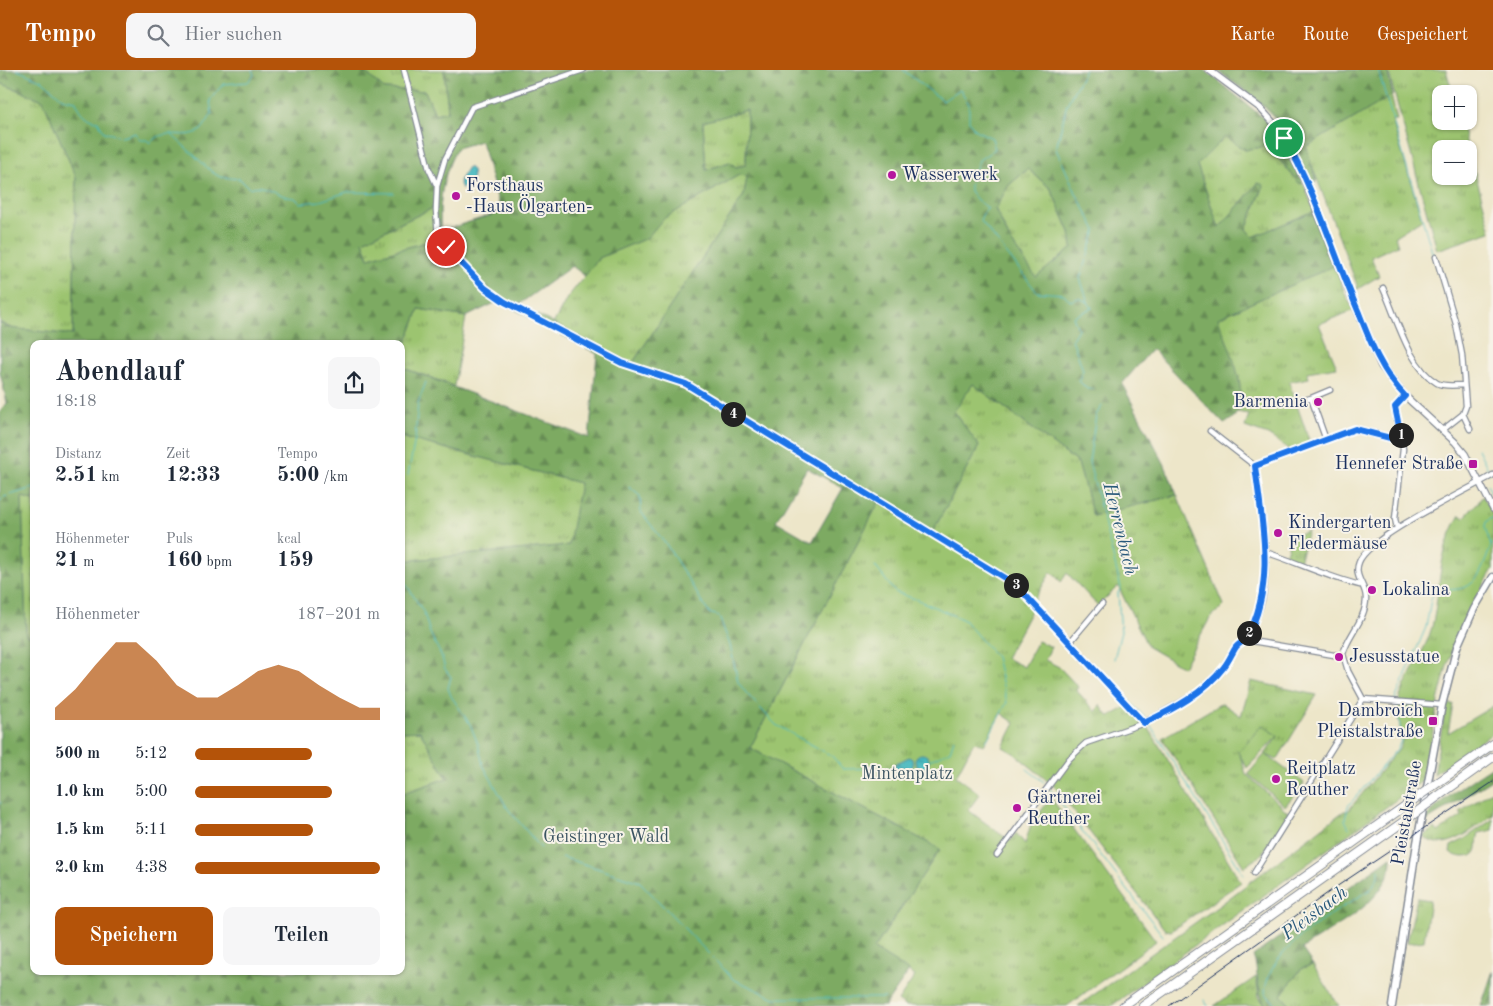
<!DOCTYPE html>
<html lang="de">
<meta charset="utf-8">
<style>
body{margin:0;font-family:"Old Standard TT",serif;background:#f6f6f7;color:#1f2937;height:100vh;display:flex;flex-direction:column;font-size:19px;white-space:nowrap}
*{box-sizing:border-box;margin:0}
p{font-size:16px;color:#747a83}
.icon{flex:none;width:28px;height:28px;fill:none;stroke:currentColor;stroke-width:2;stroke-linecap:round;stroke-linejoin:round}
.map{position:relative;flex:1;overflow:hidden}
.panel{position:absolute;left:30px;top:270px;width:375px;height:635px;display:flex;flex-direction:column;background:#fff;border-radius:10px;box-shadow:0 1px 4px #0004}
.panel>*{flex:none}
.buttons{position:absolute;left:1432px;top:15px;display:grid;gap:10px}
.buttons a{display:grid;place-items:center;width:45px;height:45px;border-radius:10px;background:#fff;box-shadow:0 1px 4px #0004;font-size:25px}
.pin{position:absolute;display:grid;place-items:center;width:42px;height:42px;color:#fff;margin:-21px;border:2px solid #fff;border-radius:50%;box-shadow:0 1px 5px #0007}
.km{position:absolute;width:25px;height:25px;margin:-12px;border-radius:50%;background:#222;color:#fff;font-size:14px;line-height:25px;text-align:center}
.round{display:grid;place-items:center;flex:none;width:52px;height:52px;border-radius:10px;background:#f6f6f7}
.summary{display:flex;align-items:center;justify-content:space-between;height:85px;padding:0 25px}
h1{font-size:28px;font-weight:800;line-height:38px}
.metrics{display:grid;grid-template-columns:repeat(3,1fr);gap:8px;height:85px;padding:5px 25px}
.metrics div{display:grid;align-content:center}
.metrics b{font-size:21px;font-weight:800}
.metrics small{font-size:14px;font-weight:400}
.metrics p{font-size:14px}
.chart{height:140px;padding:10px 25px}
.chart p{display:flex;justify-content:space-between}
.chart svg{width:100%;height:90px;margin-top:5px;fill:#b45309;opacity:.7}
.primary-button{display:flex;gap:10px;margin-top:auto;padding:10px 25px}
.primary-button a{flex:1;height:58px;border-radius:10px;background:#b45309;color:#fff;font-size:20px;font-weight:800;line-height:58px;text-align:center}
.primary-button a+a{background:#f6f6f7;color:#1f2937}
ul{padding:0 25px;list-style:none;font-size:16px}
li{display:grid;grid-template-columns:80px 60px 1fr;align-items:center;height:38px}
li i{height:12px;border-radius:6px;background:#b45309}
header{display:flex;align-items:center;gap:30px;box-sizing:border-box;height:70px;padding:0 25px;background:#b45309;color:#fff}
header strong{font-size:24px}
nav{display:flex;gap:28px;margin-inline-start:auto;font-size:18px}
.search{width:350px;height:45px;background:#f6f6f7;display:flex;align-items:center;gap:12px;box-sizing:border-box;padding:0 18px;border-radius:10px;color:#747a83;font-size:19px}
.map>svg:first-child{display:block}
.grass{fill:url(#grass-tufts);stroke:#5c7a66}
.forest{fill:url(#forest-firs);stroke:#4c6c60;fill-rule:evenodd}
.pitch{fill:#9cc46f;stroke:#5c7a66}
.water{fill:url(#water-ripples);stroke:#32748f}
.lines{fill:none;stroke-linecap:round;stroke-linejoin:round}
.stream{stroke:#4abac0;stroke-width:1}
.minor-casing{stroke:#848a94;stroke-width:7}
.tertiary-casing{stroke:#848a94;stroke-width:8}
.secondary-casing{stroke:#848a94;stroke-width:9}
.motorway-casing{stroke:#848a94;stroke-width:10}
.minor{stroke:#fff;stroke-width:4.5}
.tertiary{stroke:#fff;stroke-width:5.5}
.secondary{stroke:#fff;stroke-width:6}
.motorway{stroke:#fff;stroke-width:8}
.rail{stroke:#1b2f5e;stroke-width:1}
.motorway-bridge-casing{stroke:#848a94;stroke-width:10;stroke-linecap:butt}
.motorway-bridge{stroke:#fff;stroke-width:8}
.route-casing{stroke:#fff;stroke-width:10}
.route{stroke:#1a73e8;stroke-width:6}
.poi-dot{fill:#b5179e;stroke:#f7f3e8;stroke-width:2}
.labels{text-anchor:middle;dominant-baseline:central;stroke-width:4;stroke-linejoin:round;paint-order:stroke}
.poi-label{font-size:18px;fill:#1b2f5e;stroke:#f7f3e8;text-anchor:start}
.park-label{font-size:18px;fill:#3b5462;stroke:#f7f3e8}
.street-label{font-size:18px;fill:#1b2f5e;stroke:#f7f3e8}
.water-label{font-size:19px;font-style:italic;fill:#29597b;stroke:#f7f3e8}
</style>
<header>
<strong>Tempo</strong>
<div class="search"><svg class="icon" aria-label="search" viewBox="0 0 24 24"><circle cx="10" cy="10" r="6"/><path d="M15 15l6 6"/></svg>Hier suchen</div>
<nav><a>Karte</a><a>Route</a><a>Gespeichert</a></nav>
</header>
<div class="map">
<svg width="1493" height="936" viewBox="0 0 1493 936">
<defs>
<pattern id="grass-tufts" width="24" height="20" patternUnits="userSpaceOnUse" patternTransform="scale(1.25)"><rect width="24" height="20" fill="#9cc46f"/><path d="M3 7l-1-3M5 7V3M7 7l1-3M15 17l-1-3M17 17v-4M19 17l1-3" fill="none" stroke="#7ea05e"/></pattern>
<pattern id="forest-firs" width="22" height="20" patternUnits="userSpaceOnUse" patternTransform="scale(1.25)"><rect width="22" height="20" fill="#7daa62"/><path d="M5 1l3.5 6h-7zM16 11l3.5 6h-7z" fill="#668b54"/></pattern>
<pattern id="water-ripples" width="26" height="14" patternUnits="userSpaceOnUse" patternTransform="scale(1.25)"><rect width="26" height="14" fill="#4abac0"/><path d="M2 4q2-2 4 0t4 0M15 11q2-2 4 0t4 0" fill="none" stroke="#3d989f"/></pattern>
</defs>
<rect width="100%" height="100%" fill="#f7f3e8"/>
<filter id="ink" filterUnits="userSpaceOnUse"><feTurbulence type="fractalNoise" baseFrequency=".02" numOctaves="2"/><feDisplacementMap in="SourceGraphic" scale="10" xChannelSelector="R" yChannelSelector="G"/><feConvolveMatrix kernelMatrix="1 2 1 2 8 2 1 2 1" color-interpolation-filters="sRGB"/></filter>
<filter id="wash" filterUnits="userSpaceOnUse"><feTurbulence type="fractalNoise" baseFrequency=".0096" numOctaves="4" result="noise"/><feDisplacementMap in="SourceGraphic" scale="20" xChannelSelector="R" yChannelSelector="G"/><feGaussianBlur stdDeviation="1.12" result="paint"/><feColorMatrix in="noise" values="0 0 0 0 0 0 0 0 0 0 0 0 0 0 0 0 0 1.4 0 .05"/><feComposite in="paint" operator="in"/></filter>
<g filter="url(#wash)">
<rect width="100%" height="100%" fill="#ede6c9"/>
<path class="grass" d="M356 0H444L448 41 435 44 425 21 384 19 366 3Z
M1216 0H1385L1397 50H1392L1422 149 1395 166 1398 175 1371 187 1379 206 1356 220 1357 215 1305 77 1358 46 1296 54 1313 115C1303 94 1294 71 1279 53 1262 32 1238 17 1216 0Z
M1388 0H1446L1453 24H1441V51H1461L1468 79H1441V106H1469V80L1491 162 1437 180Z
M0 13 43 30 76 107 73 265 10 258 0 252Z
M747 40 746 95 736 97 729 92 706 100 703 52Z
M1225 67 1245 80 1268 76 1300 114 1303 112 1314 141 1253 167 1246 159 1264 116 1258 113 1219 158 1197 95Z
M1028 99 1051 119 1070 162 1072 178 1036 208 1010 170 995 138 1009 115Z
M739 105 748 106 744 125 632 294 553 254 567 228 599 188 646 168 662 149Z
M433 138 437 169 369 188 363 171Z
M1336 195 1345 224 1354 240 1319 254 1337 297 1307 302 1309 308 1289 312 1310 373 1290 380 1268 365 1245 357 1249 344 1236 342 1218 248Z
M419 239 466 247 454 316 401 297V287Z
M973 314 1078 393 1093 446 1177 425 1224 535 1210 548 1183 597 1148 577 1118 516 1098 536 1067 503 1061 512 1051 502 1034 530 1033 537 1006 588 1024 597 1038 571 1051 577 1045 590 1059 597 1078 617 1076 620 1096 642 1100 635 1109 647 1127 637 1143 655 1148 657 1241 812 1171 861 1165 860 1055 717 1015 684 1003 677 1015 653 1001 643 984 675 974 672 956 706 980 724 968 740 1010 771 1016 763 1025 774 1031 754 1051 728 1156 871 1067 936H905L898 931 915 906 874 879 940 779 750 678 879 432 932 463 979 376 954 341Z
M401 367 580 413 570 475 401 491Z
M1483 426 1493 444V499L1471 537 1447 596 1438 631 1425 709 1111 936H1078L1220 835 1344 741H1348L1401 676C1404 662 1395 647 1398 634 1403 611 1426 581 1432 557 1442 514 1436 486 1460 445L1464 448Z
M22 427 34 430V568L26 565Z
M1308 461 1299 491 1285 486 1291 467Z
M1251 611 1317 625 1277 690 1265 684 1278 666 1239 682 1246 704 1290 744 1261 785 1244 797 1162 668 1222 633 1241 646Z
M1446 634H1453L1448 663 1493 636V663L1434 704Z
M420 661 447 708 401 724V662Z
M1493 720V745C1477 756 1444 787 1423 766L1435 758 1438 762 1462 746 1460 742Z
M1493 749V760L1479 763C1475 774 1482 786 1465 787 1460 787 1455 786 1450 782L1451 776 1463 770Z
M1417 828 1430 830 1424 871 1407 873Z
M1313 895 1339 936H1291L1281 925 1302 898Z
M1256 907 1259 927 1266 936H1214Z"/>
<path class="forest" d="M0 0H356L366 3 384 19 425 21 435 44 448 41 444 0H1205L1266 50 1282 70 1303 112 1300 114 1268 76 1245 80 1225 67 1197 95 1219 158 1258 113 1264 115 1246 159 1253 167 1314 141 1336 195 1218 248C1226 272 1253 324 1234 347 1232 349 1227 352 1224 354L1152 279 1122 314 1164 393 1177 425 1093 446 1078 393 973 314 954 341 979 376 932 463 879 432 750 678 940 779 874 879 909 901 885 936H0V342L7 333 0 302V253L10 258 73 265 76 107 43 30 0 13ZM747 40 746 95 736 97 730 92 706 100 703 52ZM481 71 501 142 441 161C438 133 443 103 457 78ZM1028 99 1051 119 1070 162 1072 178 1036 207 1010 170 995 139 1009 115ZM739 105 747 106 744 125 632 294 518 235 572 196 585 206 599 188 647 168 663 149ZM433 138 437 169 369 188 363 171ZM499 231 597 284 589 368 401 297V367L580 413 569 475 401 491V662L420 661 447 708 401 724V901H34V568L26 565 22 427 34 430V274H401V287L419 239 466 247ZM807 398 843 418 812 472 776 451Z
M1219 0H1387L1393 25 1306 77 1316 109 1314 114C1304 104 1294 74 1285 59 1268 34 1243 19 1219 0Z
M1493 696V709L1425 752C1427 738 1479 705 1493 696Z
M1391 787C1393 831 1332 857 1302 879L1313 895 1302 898 1281 925 1291 936H1266C1254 920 1260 903 1253 886Z
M1493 901V936H1481Z"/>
<path class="pitch" d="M1262 655 1278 666 1247 698 1238 682Z
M1265 684 1304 713 1285 736 1248 704Z"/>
<path class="water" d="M468 97 472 100 473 109 462 119 459 111Z
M915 691a7 7 0 1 1 14 0a7 7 0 1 1-14 0Z
M909 687 912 689 913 696 909 700 894 703 895 694Z"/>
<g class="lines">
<path class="stream" d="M17 0 43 11 62 28 76 31C79 41 88 51 98 51L104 62 122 67 135 63 140 70H147L150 73C167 55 183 72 201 60 205 56 209 48 212 44L210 30 223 14 248 12 254 5 252 0
M903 0 943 31 960 19 969 34V51L975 60 992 68 995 79 979 90 970 115V121L977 130 988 138 982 145 981 151 1037 222 1064 224 1070 231 1079 228 1088 232 1092 238 1073 247 1078 259 1072 269 1083 300 1079 311 1087 319H1094
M1085 0 1067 34 1056 79 1077 125 1096 160 1080 208 1088 232
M1378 0 1433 185
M171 64 212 102 220 107 240 109 249 118C266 112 276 127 295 128L300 133 320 131 347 122 394 123
M1102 336 1096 345 1089 392 1121 518 1118 523 1121 562 1114 589
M1478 379 1490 403
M408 405 415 369 418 333 426 312
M1487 415 1493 425
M629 417 640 426 641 442 666 474 709 543 719 546 730 575 738 612 747 624 776 655 832 686 843 699 892 698
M10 425 34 418
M4 427 7 426
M0 431 2 429
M401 492 404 500 403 509 424 543 430 563 442 587 445 599 451 607 448 618 451 626 470 654 478 674 483 695 508 739 541 778
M875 496 895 522 918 530 964 550 996 587 1007 632 986 672
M1115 615 1146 649
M1395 630 1426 557 1431 529 1434 522C1443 520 1450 520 1458 519 1479 517 1484 493 1491 476L1485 457 1486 452 1493 447
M1149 653 1244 805
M930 690 950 681 954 669
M1027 699 1044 712
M1050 719 1163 866
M0 733H1
M1349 758 1345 750 1348 736 1397 679 1401 671V662L1396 634
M562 787 640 812 733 909 775 928H885
M1204 930 1208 936
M1278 936 1265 923C1267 877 1337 842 1371 819L1379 805V799"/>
</g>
</g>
<g filter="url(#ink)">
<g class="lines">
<defs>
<path id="minor" d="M404 0 429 99 437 116
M583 0 472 37 445 89 437 116 436 140 438 167 445 177 485 218 505 232 623 293 686 314 1016 515 1144 653 1201 621 1224 597 1236 577 1246 570 1334 585 1343 584
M1436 187 1456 254 1462 285 1466 336 1463 344 1444 359
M1383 218C1396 246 1409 297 1437 313 1444 317 1455 315 1464 315
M1311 328 1330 320
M1297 332 1311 328 1326 370
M1463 344 1470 359
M1210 361 1255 396C1260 439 1271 487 1262 530 1259 544 1251 557 1246 570
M1255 396 1355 359 1402 371
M1397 458 1395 449 1403 379 1395 337 1405 326
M1265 482C1297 492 1327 507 1360 515
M1070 572 1102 534
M1363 629 1348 601 1343 584C1348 565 1366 550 1366 528 1366 515 1353 507 1359 492 1369 466 1465 422 1493 405
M1363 629 1442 635
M997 785 1069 689 1086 673 1144 653
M1254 803 1363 629"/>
<path id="tertiary" d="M1209 0 1260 38 1279 59 1305 111 1349 221 1381 296 1405 326 1455 372 1465 384 1493 439"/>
<path id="secondary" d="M1392 936 1417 773 1442 635 1457 577 1474 539 1493 507"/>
<path id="motorway" d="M1440 711 1493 674
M1437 727 1493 687
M1123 936 1412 731
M1143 936 1410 747"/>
</defs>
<use href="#minor" class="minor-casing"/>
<use href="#tertiary" class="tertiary-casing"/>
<use href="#secondary" class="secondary-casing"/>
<use href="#motorway" class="motorway-casing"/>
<use href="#minor" class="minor"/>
<use href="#tertiary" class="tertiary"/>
<use href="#secondary" class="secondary"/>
<use href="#motorway" class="motorway"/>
<path class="rail" d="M1169 936 1339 815 1493 712"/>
<defs>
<path id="motorway-bridge" d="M1412 731 1440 711
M1410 747 1437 727"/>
</defs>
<use href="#motorway-bridge" class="motorway-bridge-casing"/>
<use href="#motorway-bridge" class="motorway-bridge"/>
</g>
</g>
<g class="lines" filter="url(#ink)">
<defs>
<path id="route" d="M446 177 485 218 505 232 622 293 686 314 1016 515 1144 653C1174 639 1204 623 1224 597 1229 591 1232 583 1236 577 1239 573 1245 571 1247 567 1276 514 1262 453 1255 396L1355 359 1402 371 1395 337 1405 326C1382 302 1371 274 1359 243 1335 188 1315 119 1284 68"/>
</defs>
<use href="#route" class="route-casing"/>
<use href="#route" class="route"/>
</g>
<g class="poi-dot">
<circle cx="892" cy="105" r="5"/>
<circle cx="456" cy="126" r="5"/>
<circle cx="1318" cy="332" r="5"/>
<rect x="1468" y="389" width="10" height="10" rx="2.5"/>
<circle cx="1278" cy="463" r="5"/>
<circle cx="1372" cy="520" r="5"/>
<circle cx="1339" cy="587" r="5"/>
<rect x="1428" y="646" width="10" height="10" rx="2.5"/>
<circle cx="1276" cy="709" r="5"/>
<circle cx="1017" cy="738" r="5"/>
</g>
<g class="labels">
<g class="poi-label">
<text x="902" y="105">Wasserwerk</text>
<text x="466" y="116">Forsthaus<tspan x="466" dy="21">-Haus Ölgarten-</tspan></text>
<text x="1308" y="332" text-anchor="end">Barmenia</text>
<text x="1463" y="394" text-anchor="end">Hennefer Straße</text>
<text x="1288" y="453">Kindergarten<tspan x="1288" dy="21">Fledermäuse</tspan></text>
<text x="1382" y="520">Lokalina</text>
<text x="1349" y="587">Jesusstatue</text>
<text x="1423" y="641" text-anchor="end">Dambroich<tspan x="1423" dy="21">Pleistalstraße</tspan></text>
<text x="1286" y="699">Reitplatz<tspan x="1286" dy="21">Reuther</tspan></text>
<text x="1027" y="728">Gärtnerei<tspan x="1027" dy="21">Reuther</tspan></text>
</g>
<g class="park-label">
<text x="907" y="704">Mintenplatz</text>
<text x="606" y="767">Geistinger Wald</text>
</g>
<g class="street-label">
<text transform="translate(1407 743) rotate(-80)">Pleistalstraße</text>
</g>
<g class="water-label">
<text transform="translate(1119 459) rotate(76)">Herrenbach</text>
<text transform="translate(1315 844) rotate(-37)">Pleisbach</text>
</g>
</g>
</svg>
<div class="buttons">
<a>+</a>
<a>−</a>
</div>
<div class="pin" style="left:1284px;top:68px;background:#1e9e55"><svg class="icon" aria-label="arrive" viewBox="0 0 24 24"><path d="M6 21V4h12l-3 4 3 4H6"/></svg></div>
<div class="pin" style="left:446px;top:177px;background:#d93025"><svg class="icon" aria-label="check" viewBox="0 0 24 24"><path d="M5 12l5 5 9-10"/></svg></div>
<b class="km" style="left:1401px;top:365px">1</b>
<b class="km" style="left:1249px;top:563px">2</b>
<b class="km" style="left:1016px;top:515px">3</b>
<b class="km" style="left:733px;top:344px">4</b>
<section class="panel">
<div class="summary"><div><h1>Abendlauf</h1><p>18:18</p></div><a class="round"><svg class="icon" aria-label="share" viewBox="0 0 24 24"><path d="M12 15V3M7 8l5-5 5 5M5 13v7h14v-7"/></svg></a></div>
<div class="metrics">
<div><p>Distanz</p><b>2.51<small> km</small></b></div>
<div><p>Zeit</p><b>12:33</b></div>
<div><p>Tempo</p><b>5:00<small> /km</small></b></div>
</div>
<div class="metrics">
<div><p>Höhenmeter</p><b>21<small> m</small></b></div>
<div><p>Puls</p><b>160<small> bpm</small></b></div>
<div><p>kcal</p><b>159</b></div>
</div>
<div class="chart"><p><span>Höhenmeter</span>187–201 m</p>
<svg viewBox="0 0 160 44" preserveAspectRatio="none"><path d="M0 44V38L10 29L20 17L30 6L40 6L50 15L60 27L70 33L80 33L90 27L100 20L110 17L120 20L130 27L140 33L150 38L160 38V44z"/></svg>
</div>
<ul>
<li><b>500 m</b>5:12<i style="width:63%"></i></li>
<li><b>1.0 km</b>5:00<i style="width:74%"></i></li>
<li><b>1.5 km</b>5:11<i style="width:64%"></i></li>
<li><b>2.0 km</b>4:38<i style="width:100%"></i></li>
</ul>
<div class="primary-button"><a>Speichern</a><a>Teilen</a></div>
</section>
</div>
